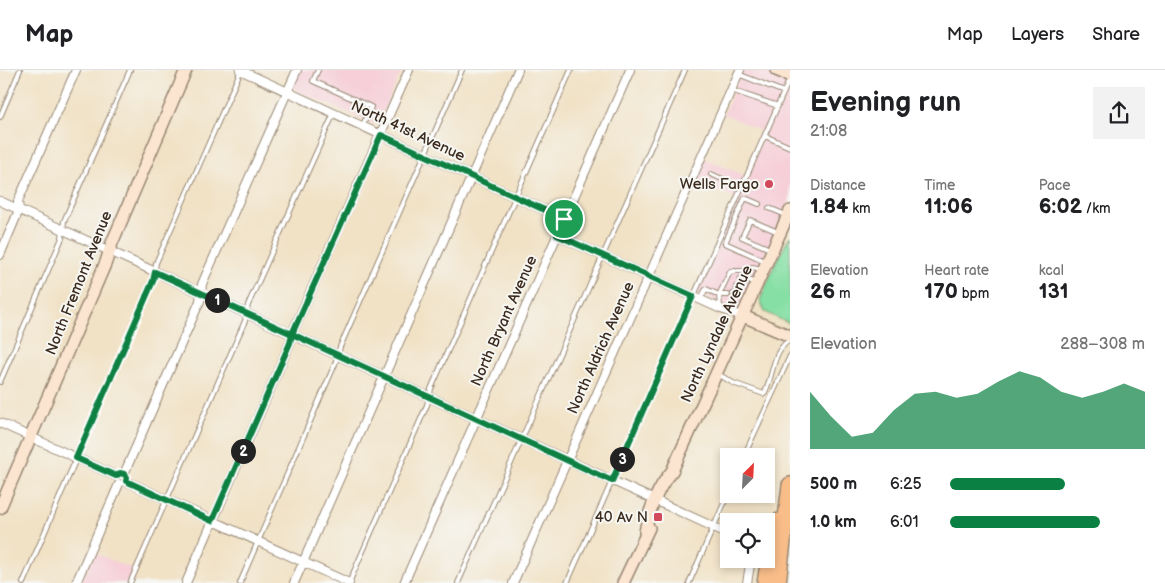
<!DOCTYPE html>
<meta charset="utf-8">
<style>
body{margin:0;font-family:"Balsamiq Sans",sans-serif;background:#f2f2f2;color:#202124;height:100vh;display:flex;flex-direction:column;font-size:19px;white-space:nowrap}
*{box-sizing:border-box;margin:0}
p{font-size:16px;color:#757577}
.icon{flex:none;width:28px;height:28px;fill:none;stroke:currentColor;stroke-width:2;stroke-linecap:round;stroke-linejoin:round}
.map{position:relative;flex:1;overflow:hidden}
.details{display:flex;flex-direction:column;background:#fff;width:375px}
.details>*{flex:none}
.needle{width:32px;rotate:24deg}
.buttons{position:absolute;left:720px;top:378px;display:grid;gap:10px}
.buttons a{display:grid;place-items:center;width:55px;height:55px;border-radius:0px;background:#fff;box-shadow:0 2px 8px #0003;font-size:25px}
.pin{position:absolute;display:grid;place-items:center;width:42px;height:42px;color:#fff;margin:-21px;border:2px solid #fff;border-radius:50%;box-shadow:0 1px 5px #0007}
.km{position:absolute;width:25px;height:25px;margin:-12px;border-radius:50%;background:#222;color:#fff;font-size:14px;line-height:25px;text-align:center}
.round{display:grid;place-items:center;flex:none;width:52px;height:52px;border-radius:0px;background:#f2f2f2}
.overview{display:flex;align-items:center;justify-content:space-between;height:85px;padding:0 20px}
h1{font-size:28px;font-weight:700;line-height:38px}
.metrics{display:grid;grid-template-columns:repeat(3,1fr);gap:8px;height:85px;padding:5px 20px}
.metrics div{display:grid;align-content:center}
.metrics b{font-size:21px;font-weight:700}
.metrics small{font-size:14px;font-weight:400}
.metrics p{font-size:14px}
.chart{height:140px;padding:10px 20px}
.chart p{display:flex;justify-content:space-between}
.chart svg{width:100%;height:90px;margin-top:5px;fill:#0b8043;opacity:.7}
ul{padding:0 20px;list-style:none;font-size:16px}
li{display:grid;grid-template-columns:80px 60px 1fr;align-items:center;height:38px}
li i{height:12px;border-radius:6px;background:#0b8043}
header{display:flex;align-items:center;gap:30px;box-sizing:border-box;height:70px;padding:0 25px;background:#fff;border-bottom:1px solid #e0e0e0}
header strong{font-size:24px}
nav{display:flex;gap:28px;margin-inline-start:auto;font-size:18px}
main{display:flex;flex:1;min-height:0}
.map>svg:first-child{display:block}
.built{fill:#f6cfd8}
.green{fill:#86dfa4;stroke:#608461}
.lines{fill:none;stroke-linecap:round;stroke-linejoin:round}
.lane-casing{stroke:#968672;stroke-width:6}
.street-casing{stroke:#968672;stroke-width:10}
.secondary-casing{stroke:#968672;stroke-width:14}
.highway-casing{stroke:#968672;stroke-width:18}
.lane{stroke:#fff;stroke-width:4}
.street{stroke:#fff;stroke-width:8}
.secondary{stroke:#fce5d0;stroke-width:11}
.highway{stroke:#f8bd89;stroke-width:15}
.route-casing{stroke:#fff;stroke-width:10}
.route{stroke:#0b8043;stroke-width:6}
.poi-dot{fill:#d1495b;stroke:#f6f6f2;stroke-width:2}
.labels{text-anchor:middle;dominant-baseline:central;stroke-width:4;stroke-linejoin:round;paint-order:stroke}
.street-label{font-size:15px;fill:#3b2a1e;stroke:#f6f6f2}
.poi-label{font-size:15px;fill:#3b2a1e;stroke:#f6f6f2;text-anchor:end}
</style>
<header>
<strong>Map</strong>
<nav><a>Map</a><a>Layers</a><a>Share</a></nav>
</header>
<main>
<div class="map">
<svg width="790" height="513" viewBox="0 0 790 513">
<rect width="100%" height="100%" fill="#f6f6f2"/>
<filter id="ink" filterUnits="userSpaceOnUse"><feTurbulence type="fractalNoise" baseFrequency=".02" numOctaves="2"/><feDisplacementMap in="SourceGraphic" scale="10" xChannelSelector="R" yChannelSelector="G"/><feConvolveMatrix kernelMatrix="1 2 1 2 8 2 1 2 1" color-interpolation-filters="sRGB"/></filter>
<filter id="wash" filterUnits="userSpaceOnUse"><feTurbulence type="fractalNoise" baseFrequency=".0096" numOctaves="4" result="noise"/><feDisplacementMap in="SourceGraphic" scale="20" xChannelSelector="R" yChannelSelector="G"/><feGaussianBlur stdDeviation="1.12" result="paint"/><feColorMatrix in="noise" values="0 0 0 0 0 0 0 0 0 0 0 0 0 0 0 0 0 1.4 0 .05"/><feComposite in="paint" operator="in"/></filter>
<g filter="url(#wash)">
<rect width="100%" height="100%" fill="#f1e2c6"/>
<path class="built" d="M300 0H402L378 53 375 54 295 20 293 15Z
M742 0H761L790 14V129L741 237 739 239H735L696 223 738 129 695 111 705 89 746 106 765 63 724 44Z
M95 483 137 501 132 513H81Z"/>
<path class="green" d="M790 166V254L765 242 760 230 775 194Z"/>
</g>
<g filter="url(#ink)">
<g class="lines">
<defs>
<path id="lane" d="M318 0 313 11 371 37 362 57
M738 4 784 22
M731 20 778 36
M0 47 20 0
M765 66 790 77
M711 104 742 118
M759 134 745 128 725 173 765 191
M769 138 786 145
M770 179 742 167 750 150 778 162
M738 201H747L752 197 762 199
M740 209H747L755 213
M736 217H740L747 201
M733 224H736L740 217
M700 229 706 219 719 225H728
M720 237 719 225 730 202 735 201
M718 304 733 313 764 324C774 307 771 281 790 270
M0 312 62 168 64 151 130 0
M744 386 790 286
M23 513 153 209 156 193 241 0
M130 513 245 251 248 235 334 43
M240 513 335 294 340 277 462 0
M349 513 427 335 431 319 571 0
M458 513 685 0
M567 513 790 8
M689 513 729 422"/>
<path id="street" d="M240 0 564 149
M0 131 729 464
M557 165 721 239 743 246
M0 185 19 140 18 131 76 0
M0 353 116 406
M124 404 200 231 202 214 297 0
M126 411 349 513
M76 513 119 414
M186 513 290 273 294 259 409 0
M294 513 518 0
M404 513 630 0
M513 513 740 0
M747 513 751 489"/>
<path id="secondary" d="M776 0 790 6
M743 246 790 266
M0 438 106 192 112 173 186 0
M645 463C648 442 658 417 672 401L790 141
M623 513 649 458"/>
<path id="highway" d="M765 513 772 470 779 451
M778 513 790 415"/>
</defs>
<use href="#lane" class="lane-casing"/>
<use href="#street" class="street-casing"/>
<use href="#secondary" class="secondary-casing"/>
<use href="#highway" class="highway-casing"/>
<use href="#lane" class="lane"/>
<use href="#street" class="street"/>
<use href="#secondary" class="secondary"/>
<use href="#highway" class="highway"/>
</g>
</g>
<g class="lines" filter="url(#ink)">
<defs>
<path id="route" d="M564 149 381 65 292 264 155 202 153 211 76 388 116 406 120 403 124 404 127 407 126 411 212 451 290 273 292 264 612 411 693 226 557 165 564 149"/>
</defs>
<use href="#route" class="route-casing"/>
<use href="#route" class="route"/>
</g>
<g class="poi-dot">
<circle cx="769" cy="114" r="5"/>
<rect x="653" y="442" width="10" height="10" rx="2.5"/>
</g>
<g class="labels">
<g class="street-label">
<text transform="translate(408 61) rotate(25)">North 41st Avenue</text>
<text transform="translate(79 213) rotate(-68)">North Fremont Avenue</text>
<text transform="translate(504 251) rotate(-66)">North Bryant Avenue</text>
<text transform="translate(717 264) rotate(-65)">North Lyndale Avenue</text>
<text transform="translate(601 278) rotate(-66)">North Aldrich Avenue</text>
</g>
<g class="poi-label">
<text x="759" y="114">Wells Fargo</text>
<text x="648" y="447">40 Av N</text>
</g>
</g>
</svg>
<div class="buttons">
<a><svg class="needle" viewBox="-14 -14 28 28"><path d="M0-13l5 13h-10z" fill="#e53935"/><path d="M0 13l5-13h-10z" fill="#757577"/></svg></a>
<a><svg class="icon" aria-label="locate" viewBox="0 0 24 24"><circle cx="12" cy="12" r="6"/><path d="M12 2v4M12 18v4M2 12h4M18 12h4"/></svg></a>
</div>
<div class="pin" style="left:564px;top:149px;background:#1e9e55"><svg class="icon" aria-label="arrive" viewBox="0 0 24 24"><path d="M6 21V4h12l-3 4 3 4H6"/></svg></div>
<b class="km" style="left:217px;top:230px">1</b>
<b class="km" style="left:243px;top:381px">2</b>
<b class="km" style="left:622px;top:389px">3</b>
</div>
<section class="details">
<div class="overview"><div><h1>Evening run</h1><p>21:08</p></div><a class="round"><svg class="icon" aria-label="share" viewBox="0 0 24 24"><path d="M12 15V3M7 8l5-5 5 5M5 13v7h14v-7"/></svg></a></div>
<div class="metrics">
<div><p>Distance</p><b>1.84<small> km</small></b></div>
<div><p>Time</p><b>11:06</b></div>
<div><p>Pace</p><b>6:02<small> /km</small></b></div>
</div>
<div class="metrics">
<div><p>Elevation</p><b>26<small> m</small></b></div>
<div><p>Heart rate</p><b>170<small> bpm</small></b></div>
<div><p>kcal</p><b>131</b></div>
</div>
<div class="chart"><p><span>Elevation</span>288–308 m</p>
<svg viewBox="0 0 160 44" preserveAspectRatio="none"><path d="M0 44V16L10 28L20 38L30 36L40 25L50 17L60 16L70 19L80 17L90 11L100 6L110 9L120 16L130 19L140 16L150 12L160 16V44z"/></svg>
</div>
<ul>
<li><b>500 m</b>6:25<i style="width:59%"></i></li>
<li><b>1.0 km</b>6:01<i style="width:77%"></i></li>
</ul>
</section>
</main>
